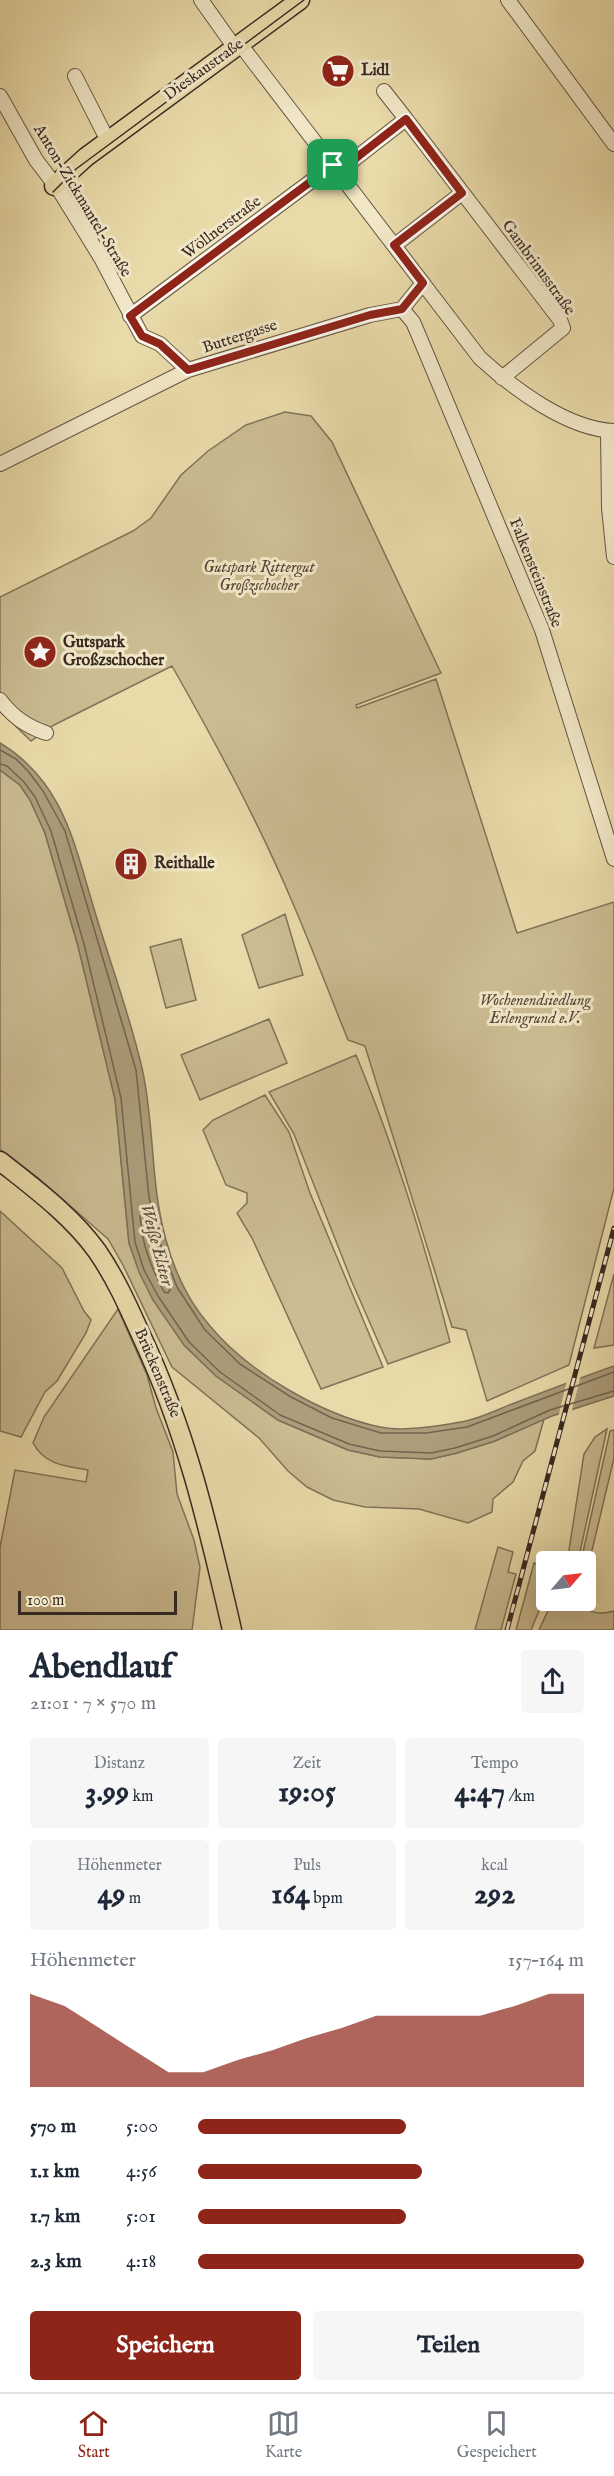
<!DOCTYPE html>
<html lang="de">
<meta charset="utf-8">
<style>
body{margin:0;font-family:"IM FELL English",serif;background:#f6f6f7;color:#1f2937;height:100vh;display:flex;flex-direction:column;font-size:22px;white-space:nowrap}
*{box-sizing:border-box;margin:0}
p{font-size:20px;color:#747a83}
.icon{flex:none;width:33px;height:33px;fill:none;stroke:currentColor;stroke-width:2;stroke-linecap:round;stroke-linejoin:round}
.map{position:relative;height:1630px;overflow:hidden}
.sheet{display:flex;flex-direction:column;background:#fff;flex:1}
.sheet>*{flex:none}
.needle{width:39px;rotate:62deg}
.fabs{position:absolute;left:536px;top:1551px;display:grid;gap:12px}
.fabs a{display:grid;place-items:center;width:60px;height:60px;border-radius:6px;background:#fff;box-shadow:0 6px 24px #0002;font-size:30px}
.scale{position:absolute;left:18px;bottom:15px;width:159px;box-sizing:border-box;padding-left:6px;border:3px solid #372a23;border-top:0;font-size:16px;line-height:21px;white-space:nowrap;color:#372a23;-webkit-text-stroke:4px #f1e7c7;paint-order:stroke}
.pin{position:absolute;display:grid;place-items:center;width:51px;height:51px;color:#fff;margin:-26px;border-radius:12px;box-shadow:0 3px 9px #0006}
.round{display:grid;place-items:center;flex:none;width:63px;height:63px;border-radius:6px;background:#f6f6f7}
.overview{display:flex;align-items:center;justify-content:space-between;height:102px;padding:0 30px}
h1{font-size:33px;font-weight:700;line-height:45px}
.metrics{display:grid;grid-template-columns:repeat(3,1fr);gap:9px;height:102px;padding:6px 30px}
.metrics div{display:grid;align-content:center;border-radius:6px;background:#f6f6f7;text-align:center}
.metrics b{font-size:30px;font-weight:700}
.metrics small{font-size:16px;font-weight:400}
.metrics p{font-size:16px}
.chart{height:168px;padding:12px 30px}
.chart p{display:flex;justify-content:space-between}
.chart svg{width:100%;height:108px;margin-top:6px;fill:#8f2418;opacity:.7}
.primary-button{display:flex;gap:12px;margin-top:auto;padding:12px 30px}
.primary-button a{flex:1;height:69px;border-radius:6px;background:#8f2418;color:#fff;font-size:24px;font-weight:700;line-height:69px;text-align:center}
.primary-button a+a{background:#f6f6f7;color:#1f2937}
ul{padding:0 30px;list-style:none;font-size:20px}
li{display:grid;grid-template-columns:96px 72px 1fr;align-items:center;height:45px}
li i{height:15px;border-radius:8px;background:#8f2418}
.tab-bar{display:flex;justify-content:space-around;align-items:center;height:84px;border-top:2px solid #e0e1e3;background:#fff;font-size:16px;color:#747a83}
.tab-bar a{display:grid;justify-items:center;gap:3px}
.tab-bar .active{color:#8f2418}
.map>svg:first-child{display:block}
.green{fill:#cbbc92;stroke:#81735a;stroke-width:1.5}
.water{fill:#ac9e7b;stroke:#7d7058;stroke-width:1.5}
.pier{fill:#e9daa9}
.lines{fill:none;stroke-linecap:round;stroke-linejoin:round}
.shore{stroke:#72644f;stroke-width:1.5}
.minor-casing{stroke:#645644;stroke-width:16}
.major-casing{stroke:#372a23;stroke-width:21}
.minor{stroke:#f1e7c7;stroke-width:14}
.major{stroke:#e9daa9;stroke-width:18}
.tram{stroke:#372a23;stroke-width:1.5}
.rail-casing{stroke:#372a23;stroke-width:5}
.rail{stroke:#f1e7c7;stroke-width:3;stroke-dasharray:9;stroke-linecap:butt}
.route-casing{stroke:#fff;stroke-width:12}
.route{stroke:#8f2418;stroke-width:8}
.labels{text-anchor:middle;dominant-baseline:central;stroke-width:6;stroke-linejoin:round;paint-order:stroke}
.street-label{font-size:16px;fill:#372a23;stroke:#f1e7c7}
.poi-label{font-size:16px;font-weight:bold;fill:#372a23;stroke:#f1e7c7;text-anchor:start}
.park-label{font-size:16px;font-style:italic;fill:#554739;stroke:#f1e7c7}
.water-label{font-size:18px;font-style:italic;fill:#5a4d3d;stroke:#f1e7c7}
</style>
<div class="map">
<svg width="614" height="1630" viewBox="0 0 614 1630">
<rect width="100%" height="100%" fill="#e9daa9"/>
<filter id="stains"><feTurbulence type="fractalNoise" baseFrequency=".00333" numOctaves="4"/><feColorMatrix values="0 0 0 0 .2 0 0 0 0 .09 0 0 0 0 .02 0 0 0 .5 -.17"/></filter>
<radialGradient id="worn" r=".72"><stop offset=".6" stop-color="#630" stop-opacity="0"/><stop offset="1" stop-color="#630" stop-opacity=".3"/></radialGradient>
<path class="green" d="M285 412 311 416 332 442 441 673 356 705 357 708 436 679 517 933 614 902V1188L569 1365 487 1401 466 1330 452 1327 365 1046 348 1040C329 993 311 945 291 899 257 819 215 742 172 666L54 725 31 741 0 711V597L133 531 151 518 181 475 208 451 246 425Z
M0 770 20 785 30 800 45 833 78 946 115 1099 129 1243 184 1345 216 1376 278 1420 348 1450 380 1457 431 1459 457 1453 495 1441 544 1419 535 1451 523 1461 513 1482 493 1499 492 1512 468 1523 419 1509 365 1507 333 1500 307 1487 288 1471 259 1438 172 1367 123 1265 108 1239 37 1177 0 1149Z
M285 914 303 975 259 988 242 935Z
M181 939 196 1000 166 1008 150 947Z
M269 1019 287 1063 200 1100 181 1055Z
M356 1055C395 1149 425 1244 450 1342L388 1364 352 1282 294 1134 269 1092Z
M265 1095 289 1132 310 1193 383 1367 321 1389 252 1238 237 1213 247 1203V1193L226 1185 203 1130 213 1120Z
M0 1211 62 1268 84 1311 91 1320 86 1333 57 1381 45 1392 21 1437 0 1431Z
M614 1274V1345L594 1348Z
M118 1309 147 1375 156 1408 173 1452 177 1494 194 1540 200 1567 192 1630H0V1547L15 1470 86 1482 88 1470C65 1466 45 1465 33 1443L44 1417Z
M607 1429 578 1561 572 1559 569 1550 584 1454 595 1437Z
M614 1430V1458L589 1563 581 1561 610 1431Z
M498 1547 513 1552 508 1572 516 1574 501 1630H475Z
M534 1563 539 1565 545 1571 546 1594 531 1630H516Z
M553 1600 581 1601C586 1614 601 1615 614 1611V1630H539Z"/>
<path class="water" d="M0 743C61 780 73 838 92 902 108 957 129 1012 142 1068 155 1125 150 1184 166 1240 174 1270 189 1302 210 1326 248 1372 322 1415 380 1427 405 1432 437 1426 461 1422 479 1419 496 1410 512 1404 546 1391 580 1378 614 1366V1396L552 1416 495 1441 457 1453 431 1459 380 1457 348 1450 278 1420 216 1376 184 1345 153 1300 139 1272 129 1243 115 1099 78 946 45 833 30 800 20 785 0 770Z"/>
<path class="pier" d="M581 1375 571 1414 558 1418 567 1380Z"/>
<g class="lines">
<path class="shore" d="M0 750 16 759 28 771 43 791 65 831 136 1070 149 1197 160 1243 177 1287 205 1330 240 1364 291 1397 332 1418 381 1433H426L467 1427 614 1372
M0 764 7 766 24 782 35 797 51 831 84 944 121 1098 135 1242 144 1270 158 1296 189 1342 220 1372 280 1415 349 1444 380 1451 431 1453 455 1448 493 1436 550 1410 614 1391
M143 1213 146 1215 153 1246 170 1290 168 1293 164 1292C151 1267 142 1245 140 1216Z"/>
<defs>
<path id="minor" d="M201 0 235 48
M508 0 614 144
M240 44 480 358C514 389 567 429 614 431
M75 76 108 141
M384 91 406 119
M0 96 36 160 61 193 101 258 142 336 160 344 188 370
M338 172 406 119 560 320 563 328 502 378
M395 245 462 193
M402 309 413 322 419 336 542 630 614 859
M130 316 333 165
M608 431 609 508 614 557
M0 464 188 370 370 315 402 309 423 283
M0 700C13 717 26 726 46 733"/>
<path id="major" d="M54 186 86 157 300 0
M0 1161C34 1188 71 1215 97 1251 115 1277 128 1306 141 1335 187 1433 208 1526 232 1630"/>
</defs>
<use href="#minor" class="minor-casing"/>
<use href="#major" class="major-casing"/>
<use href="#minor" class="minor"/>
<use href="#major" class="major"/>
<path class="tram" d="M53 192 76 169 304 0"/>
<defs>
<path id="rail" d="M507 1630 614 1228"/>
</defs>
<use href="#rail" class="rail-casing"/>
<use href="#rail" class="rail"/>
</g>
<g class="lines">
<defs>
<path id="route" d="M406 119 462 193 394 245 423 283 402 309 370 315 188 370 160 344 142 336 130 316 333 165 338 172Z"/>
</defs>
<use href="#route" class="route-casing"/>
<use href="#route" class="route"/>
</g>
<defs>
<symbol id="supermarket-disc" viewBox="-11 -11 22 22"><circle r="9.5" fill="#8f2418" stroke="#f1e7c7"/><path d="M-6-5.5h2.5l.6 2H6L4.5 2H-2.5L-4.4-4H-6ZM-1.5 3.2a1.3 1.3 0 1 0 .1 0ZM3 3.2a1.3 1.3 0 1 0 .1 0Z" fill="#fff"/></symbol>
<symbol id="sight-disc" viewBox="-11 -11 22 22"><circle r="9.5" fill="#8f2418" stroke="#f1e7c7"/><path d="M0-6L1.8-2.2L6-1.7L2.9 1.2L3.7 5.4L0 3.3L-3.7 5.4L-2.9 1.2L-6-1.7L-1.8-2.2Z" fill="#fff"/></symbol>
<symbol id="building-disc" viewBox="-11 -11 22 22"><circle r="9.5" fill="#8f2418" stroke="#f1e7c7"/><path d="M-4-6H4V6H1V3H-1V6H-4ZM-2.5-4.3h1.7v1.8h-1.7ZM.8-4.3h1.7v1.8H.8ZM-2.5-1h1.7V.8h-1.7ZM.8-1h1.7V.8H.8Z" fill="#fff"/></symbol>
</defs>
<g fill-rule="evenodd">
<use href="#supermarket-disc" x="319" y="52" width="38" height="38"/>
<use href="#sight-disc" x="21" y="633" width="38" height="38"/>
<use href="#building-disc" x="112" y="845" width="38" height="38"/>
</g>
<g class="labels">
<g class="street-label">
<text transform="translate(204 70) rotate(-36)">Dieskaustraße</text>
<text transform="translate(82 201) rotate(59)">Anton-Zickmantel-Straße</text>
<text transform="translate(222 228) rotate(-37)">Wöllnerstraße</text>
<text transform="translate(538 268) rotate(54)">Gambrinusstraße</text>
<text transform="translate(240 337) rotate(-18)">Buttergasse</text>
<text transform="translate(535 573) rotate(68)">Falkensteinstraße</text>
<text transform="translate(157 1373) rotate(67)">Brückenstraße</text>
</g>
<g class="poi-label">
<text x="361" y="71">Lidl</text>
<text x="63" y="643">Gutspark<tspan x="63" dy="18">Großzschocher</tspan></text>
<text x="154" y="864">Reithalle</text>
</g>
<g class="park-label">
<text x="259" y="568">Gutspark Rittergut<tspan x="259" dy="18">Großzschocher</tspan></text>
<text x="535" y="1001">Wochenendsiedlung<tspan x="535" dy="18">Erlengrund e.V.</tspan></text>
</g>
<g class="water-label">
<text transform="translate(156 1245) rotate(75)">Weiße Elster</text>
</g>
</g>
<rect width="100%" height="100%" filter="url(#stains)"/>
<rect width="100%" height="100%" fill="url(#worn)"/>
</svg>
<div class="fabs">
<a><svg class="needle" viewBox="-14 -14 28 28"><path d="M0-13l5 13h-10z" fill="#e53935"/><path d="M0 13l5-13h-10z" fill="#747a83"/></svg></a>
</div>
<div class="scale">100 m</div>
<div class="pin" style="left:333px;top:165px;background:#1e9e55"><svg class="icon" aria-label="arrive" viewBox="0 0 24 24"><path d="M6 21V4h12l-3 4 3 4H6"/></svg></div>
</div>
<section class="sheet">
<div class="overview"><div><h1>Abendlauf</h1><p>21:01 · 7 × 570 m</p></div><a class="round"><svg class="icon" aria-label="share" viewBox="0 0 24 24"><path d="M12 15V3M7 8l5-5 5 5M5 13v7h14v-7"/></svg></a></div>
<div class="metrics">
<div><p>Distanz</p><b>3.99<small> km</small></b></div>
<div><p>Zeit</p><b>19:05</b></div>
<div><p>Tempo</p><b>4:47<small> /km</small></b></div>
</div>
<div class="metrics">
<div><p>Höhenmeter</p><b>49<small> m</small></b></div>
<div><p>Puls</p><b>164<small> bpm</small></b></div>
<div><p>kcal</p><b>292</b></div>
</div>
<div class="chart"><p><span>Höhenmeter</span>157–164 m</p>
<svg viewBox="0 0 160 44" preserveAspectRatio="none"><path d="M0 44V6L10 11L20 20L30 29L40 38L50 38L60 33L70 29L80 24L90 20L100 15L110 15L120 15L130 15L140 11L150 6L160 6V44z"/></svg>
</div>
<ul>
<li><b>570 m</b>5:00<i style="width:54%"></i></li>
<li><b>1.1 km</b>4:56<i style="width:58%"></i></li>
<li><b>1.7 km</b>5:01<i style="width:54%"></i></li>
<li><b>2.3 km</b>4:18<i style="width:100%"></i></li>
</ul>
<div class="primary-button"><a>Speichern</a><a>Teilen</a></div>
</section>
<nav class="tab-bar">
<a class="active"><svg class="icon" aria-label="home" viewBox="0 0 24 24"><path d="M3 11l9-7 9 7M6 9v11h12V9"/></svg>Start</a>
<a><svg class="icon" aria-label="map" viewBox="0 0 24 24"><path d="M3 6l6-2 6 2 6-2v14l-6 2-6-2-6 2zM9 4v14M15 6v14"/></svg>Karte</a>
<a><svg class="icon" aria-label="saved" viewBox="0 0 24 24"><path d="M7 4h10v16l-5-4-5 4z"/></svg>Gespeichert</a>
</nav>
